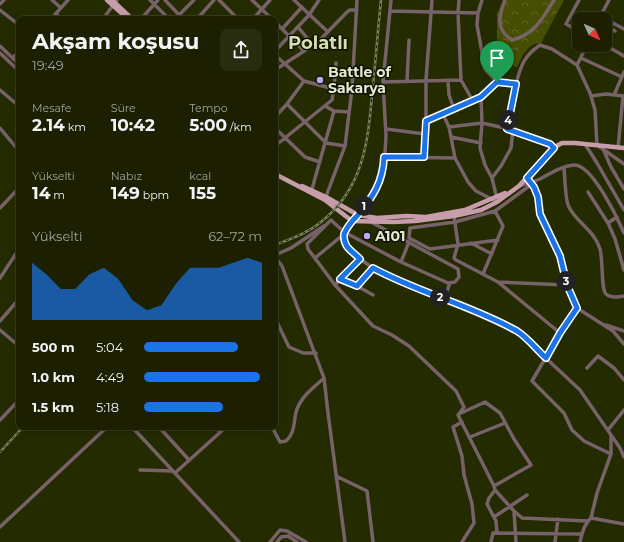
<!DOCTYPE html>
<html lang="tr">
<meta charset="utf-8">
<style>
body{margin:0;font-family:Montserrat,sans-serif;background:#292d0f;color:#f1f3f6;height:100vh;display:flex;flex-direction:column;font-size:15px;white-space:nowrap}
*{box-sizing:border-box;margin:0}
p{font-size:13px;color:#a0a399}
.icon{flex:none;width:22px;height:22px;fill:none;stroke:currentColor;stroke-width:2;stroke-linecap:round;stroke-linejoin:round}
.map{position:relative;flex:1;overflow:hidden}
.panel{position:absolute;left:16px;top:16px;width:262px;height:414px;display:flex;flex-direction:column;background:#1c2000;border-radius:8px;box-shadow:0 2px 10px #0003,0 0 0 1px #3a3e22}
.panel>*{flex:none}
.needle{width:26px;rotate:135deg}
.controls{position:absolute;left:572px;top:12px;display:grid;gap:8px}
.controls a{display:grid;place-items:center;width:40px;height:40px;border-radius:8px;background:#1c2000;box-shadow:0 2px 10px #0003,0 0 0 1px #3a3e22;font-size:20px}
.pin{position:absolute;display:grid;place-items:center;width:34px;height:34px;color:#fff;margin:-41px -17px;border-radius:50% 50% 50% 0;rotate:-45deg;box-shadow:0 0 4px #0007}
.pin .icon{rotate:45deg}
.km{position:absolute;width:20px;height:20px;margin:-10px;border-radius:50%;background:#222;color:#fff;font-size:11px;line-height:20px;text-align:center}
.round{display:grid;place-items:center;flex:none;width:42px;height:42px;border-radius:8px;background:#292d0f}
.overview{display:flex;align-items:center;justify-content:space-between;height:68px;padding:0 16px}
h1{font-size:22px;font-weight:700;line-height:30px}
.stats{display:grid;grid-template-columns:repeat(3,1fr);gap:6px;height:68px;padding:4px 16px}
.stats div{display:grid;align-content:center}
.stats b{font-size:17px;font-weight:700}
.stats small{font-size:11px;font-weight:400}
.stats p{font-size:11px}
.chart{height:112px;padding:8px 16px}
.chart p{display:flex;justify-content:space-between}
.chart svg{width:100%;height:72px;margin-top:4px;fill:#1a73e8;opacity:.7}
ul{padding:0 16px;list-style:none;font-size:13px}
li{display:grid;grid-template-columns:64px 48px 1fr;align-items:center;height:30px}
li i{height:10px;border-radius:5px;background:#1a73e8}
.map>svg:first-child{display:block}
.park{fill:url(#park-crowns)}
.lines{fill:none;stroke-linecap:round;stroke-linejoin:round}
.minor{stroke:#776269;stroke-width:3.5}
.major{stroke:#c79dab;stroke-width:4.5}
.rail-casing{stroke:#7d8361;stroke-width:2.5}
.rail{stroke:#0f1203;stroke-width:1;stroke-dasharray:3;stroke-linecap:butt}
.route-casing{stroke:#fff;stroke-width:8}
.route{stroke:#1a73e8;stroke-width:5}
.poi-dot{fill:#bfa9f4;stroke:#0f1203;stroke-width:1.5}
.labels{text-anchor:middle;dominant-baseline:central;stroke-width:3;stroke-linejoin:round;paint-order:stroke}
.poi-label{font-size:14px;font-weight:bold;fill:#e4e9d2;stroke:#0f1203;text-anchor:start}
.district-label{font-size:18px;font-weight:bold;fill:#d4deaf;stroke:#0f1203}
</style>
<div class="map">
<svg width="624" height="542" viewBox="0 0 624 542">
<defs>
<pattern id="park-crowns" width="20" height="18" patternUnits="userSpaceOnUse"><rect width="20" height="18" fill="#454e02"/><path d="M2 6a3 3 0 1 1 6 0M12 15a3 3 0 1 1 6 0" fill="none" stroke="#606826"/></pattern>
</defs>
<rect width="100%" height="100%" fill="#252b00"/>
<path class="park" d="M503 0H564L541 43C528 42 522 57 517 67L505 62 497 42V14Z
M605 24 616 29 607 46 605 45Z"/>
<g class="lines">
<path class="minor" d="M52 0 61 8
M150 0 169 19
M165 0 183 19
M219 0 238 19
M252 0 272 19
M294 0 328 32
M391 0 383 82 386 136 384 169 381 181 374 193 344 232 343 241 347 247 360 259 373 268 390 277 474 311 518 332 580 390 620 448 624 457
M459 0 458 13 461 80 473 101
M482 0 478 13 477 25 485 69 497 82
M505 0C499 16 495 29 512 40 534 35 543 18 554 0
M579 0 566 24 579 31
M0 4 4 0
M0 10 19 25
M390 11 478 13
M56 14 62 19
M179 15 194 0
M51 19 68 0
M103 19 117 0
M141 19 158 0
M197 19 214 0
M253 19 270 0
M599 19 609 0
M605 19 624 29
M275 22 304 51
M605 26 615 31
M298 27 308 39
M282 29 302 7
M605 31 608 35 605 40
M605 45 624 56
M0 46 19 64
M275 51 309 15 319 0
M0 53 19 71
M275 55 304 81 330 88 352 89
M13 58 19 51
M581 58 622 77
M577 65 587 45
M275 70 318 42 347 12 350 10H357
M448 80 449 95 454 109
M407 81 409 40
M383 82 461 80
M0 90 19 106
M614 95 624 72
M591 96 606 94 624 96
M481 97 482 123 480 148 485 165 492 178 497 199
M287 104 326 143 345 146
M325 106 334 111 349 112
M443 114 449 127 455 158 468 182 476 191 497 202
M275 117 287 104 304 81
M426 121V80L432 0
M449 127 482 123 513 130 550 143 553 148
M0 128 19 151
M275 128 305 157 320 162
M386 129 425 134 426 121 481 97 497 82 516 84C521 65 524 56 540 45L552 49 577 65 590 93 595 110 597 145 624 164
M507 129 516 84
M451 137 481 143
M585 144 597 163 624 210
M275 146 332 100 334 88 336 63
M618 148 623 96
M604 151 611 167 624 189
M384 157 455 158
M424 157 425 134
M564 168C565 176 565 201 569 207 576 222 595 231 600 249 603 258 601 290 606 294 610 298 619 297 624 296
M492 178 501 166 511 148 513 130
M527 178 534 187 538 197 540 214 560 256 567 285 577 308 613 331 624 344
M519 186C526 184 534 182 540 179 551 173 562 166 574 165 592 164 618 219 624 233
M312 189 334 111
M588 192 608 223 615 239 624 270
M325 199 345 146 352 89 357 0
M0 208 19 188
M454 216 458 244 454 258 456 260 498 282 567 285
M331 220 307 244 308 249 335 285 373 326 392 335 409 346 456 391 464 407 458 415 494 486 495 490 514 511 522 518 587 521
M330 221 331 220 344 232 401 262 448 283 455 282 459 277 458 269 371 222
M608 223 617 217
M498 240 430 249 409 238 410 228 455 222 495 211 532 184
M471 243 492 254
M275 255 291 248 324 226
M315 258 344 234
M401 262 409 242
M483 274 503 226 495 211
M0 278 19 249
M340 279 357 286 373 295
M498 282 560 333
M335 285 360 259
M357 286 373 268
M444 299 450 283
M577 308 560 333 532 381 564 413 572 430 584 441 611 454
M275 318 289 347 303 353H316
M0 321 19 299
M606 325 624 331
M0 330 19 346
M587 368 598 356 614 368 624 380
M324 378 328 413 345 542
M459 414 485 402 500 413 514 439 531 465 494 486
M0 420 19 400
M462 422 453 427 462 456 464 475 472 504 474 523 462 542
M132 427 239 542
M159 427 189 460
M216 427 220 432
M272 427 280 442 286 441C296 432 293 421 297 409 302 396 314 387 324 378L282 266 275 257
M608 430 624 410
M470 437 505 423
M140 470 173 471
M175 473 226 427
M336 476 367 491 373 542
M495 490 489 498 487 504 496 521 497 533
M514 511 516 542
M494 517 527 495
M591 518 624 524
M0 527 107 427
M270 542 280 530 287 531 306 542
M277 542 281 537 288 536 297 542
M491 542 493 533 582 534
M555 542 558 519
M580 542C582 534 584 524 591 518L597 493 611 454V436"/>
<path class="major" d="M107 0 128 19
M112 0 132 19
M275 174 325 200 352 221 393 222 415 221 454 216 481 210 497 202 519 186 553 148 562 143H575L624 148
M302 186 326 197 358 215 377 218 406 216 426 217 465 210 505 193"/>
<defs>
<path id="rail" d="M275 245C290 239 308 233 321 222 366 186 368 138 373 85 376 57 378 28 381 0
M0 452 23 427"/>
</defs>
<use href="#rail" class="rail-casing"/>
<use href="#rail" class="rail"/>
</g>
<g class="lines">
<defs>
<path id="route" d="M497 82 516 84 507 129 550 144 554 148 527 178 534 187 538 197 540 214 560 256 567 285 577 308 560 333 546 358C537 350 528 338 517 331 471 305 419 293 373 268L357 286 340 279 360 259C351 250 343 247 344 234 347 227 352 221 357 216 373 197 383 182 384 157H424L426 121 481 97Z"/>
</defs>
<use href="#route" class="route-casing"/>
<use href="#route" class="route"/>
</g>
<g class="poi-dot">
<circle cx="320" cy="80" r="4"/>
<circle cx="367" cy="236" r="4"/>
</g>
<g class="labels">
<g class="poi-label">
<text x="328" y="72">Battle of<tspan x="328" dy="16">Sakarya</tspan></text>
<text x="375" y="236">A101</text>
</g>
<g class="district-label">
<text x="318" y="43">Polatlı</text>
</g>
</g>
</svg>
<div class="controls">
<a><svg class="needle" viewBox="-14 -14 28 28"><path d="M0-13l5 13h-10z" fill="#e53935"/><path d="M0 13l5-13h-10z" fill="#a0a399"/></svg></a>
</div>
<div class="pin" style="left:497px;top:82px;background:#1e9e55"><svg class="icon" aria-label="arrive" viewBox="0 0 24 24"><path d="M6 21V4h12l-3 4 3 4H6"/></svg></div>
<b class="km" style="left:364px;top:206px">1</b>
<b class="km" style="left:440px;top:297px">2</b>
<b class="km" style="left:566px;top:281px">3</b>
<b class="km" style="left:508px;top:120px">4</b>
<section class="panel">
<div class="overview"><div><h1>Akşam koşusu</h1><p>19:49</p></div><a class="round"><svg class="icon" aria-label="share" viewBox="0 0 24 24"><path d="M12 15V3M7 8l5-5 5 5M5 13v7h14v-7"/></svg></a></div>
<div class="stats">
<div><p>Mesafe</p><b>2.14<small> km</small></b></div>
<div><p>Süre</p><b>10:42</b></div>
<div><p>Tempo</p><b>5:00<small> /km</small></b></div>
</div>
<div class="stats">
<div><p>Yükselti</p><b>14<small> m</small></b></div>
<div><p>Nabız</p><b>149<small> bpm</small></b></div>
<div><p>kcal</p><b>155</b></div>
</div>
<div class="chart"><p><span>Yükselti</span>62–72 m</p>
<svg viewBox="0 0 160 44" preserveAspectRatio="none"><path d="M0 44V9L10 16L20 25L30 25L40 16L50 12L60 19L70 32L80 38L90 35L100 22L110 12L120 12L130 12L140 9L150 6L160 9V44z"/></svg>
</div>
<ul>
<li><b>500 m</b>5:04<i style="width:80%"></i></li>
<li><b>1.0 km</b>4:49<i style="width:98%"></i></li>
<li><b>1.5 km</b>5:18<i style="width:67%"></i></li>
</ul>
</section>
</div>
